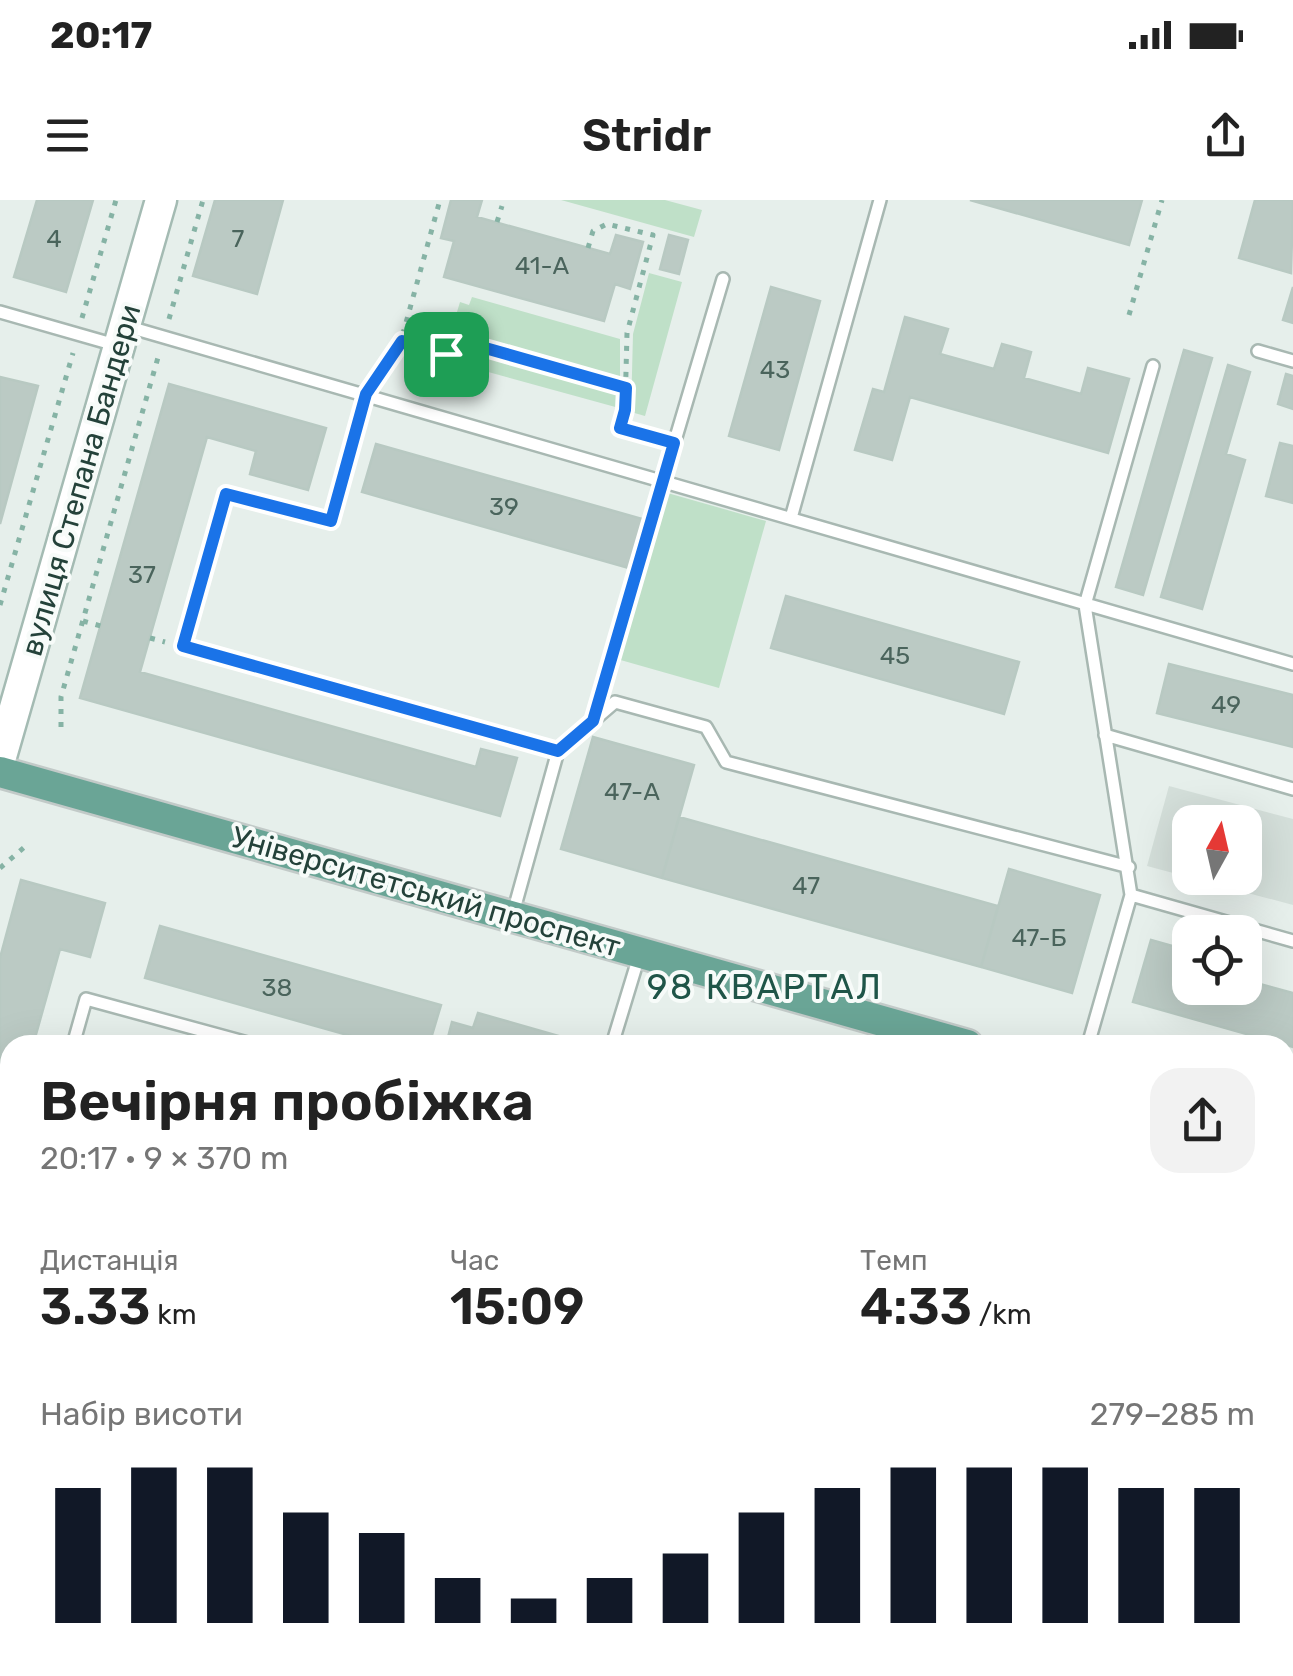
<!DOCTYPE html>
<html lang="uk">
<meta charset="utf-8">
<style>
body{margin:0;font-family:Rubik,sans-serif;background:#f2f2f2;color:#222;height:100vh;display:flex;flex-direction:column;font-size:38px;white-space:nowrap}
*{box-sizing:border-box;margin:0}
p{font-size:32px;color:#767676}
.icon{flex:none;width:55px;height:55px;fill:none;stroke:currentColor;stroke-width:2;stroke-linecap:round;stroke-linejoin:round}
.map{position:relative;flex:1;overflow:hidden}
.drawer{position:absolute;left:0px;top:835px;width:1295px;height:642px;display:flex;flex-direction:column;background:#fff;border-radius:30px 30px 0 0;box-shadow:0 10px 40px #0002}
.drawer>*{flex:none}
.needle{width:65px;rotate:8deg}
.tools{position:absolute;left:1172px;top:605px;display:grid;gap:20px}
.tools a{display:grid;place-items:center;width:90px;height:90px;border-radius:20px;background:#fff;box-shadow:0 10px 40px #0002;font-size:50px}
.pin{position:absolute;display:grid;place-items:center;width:85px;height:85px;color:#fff;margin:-42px;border-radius:20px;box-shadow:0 5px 15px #0006}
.round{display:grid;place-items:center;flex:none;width:105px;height:105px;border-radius:30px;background:#f2f2f2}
.summary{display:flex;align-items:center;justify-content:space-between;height:170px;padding:0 40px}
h1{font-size:55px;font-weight:600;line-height:75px}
.stats{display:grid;grid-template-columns:repeat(3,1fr);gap:15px;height:170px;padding:10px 40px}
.stats div{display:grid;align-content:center}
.stats b{font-size:50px;font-weight:600}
.stats small{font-size:28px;font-weight:400}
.stats p{font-size:28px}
.chart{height:280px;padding:20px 40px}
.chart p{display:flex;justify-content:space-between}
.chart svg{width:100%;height:180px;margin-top:10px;stroke:#111827;stroke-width:6}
.status{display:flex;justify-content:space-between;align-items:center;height:70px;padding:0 50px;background:#fff;direction:ltr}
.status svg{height:28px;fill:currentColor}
header{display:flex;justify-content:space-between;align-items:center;height:130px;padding:0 40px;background:#fff;font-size:45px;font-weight:600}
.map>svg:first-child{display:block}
.built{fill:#d4dfda;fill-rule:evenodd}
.green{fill:#bfe0c8}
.building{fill:#bbcac4;stroke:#b8c9c2;stroke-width:2.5}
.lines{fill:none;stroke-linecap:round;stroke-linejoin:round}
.lane-casing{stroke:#a8b8b2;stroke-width:16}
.secondary-casing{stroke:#a4bbb3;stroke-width:35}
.primary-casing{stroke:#c2cac8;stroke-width:35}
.path{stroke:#86b3a5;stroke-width:5;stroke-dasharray:5 8;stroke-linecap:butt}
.lane{stroke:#fff;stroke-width:11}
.secondary{stroke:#fff;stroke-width:30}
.primary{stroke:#6aa596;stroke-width:30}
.route-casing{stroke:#fff;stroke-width:20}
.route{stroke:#1a73e8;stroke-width:12}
.labels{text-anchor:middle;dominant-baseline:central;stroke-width:8;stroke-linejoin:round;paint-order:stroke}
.number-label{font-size:25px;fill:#4a645c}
.street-label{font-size:30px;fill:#24423a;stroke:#f7fbf9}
.quarter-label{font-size:35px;letter-spacing:2.5px;fill:#1f5548;stroke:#f7fbf9}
</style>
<div class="status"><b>20:17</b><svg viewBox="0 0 49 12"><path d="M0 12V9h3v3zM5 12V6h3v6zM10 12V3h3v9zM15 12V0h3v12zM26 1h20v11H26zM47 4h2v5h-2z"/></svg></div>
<header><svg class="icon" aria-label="menu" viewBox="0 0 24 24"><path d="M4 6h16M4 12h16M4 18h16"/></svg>Stridr<svg class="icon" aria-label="share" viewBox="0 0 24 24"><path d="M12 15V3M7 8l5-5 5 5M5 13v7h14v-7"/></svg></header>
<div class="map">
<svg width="1293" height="1476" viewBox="0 0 1293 1476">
<rect width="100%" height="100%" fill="#e6efeb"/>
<path class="built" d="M1169 586 1293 619V705L1147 666ZM1190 622H1245V678H1190Z"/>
<path class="green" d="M561 0H665L702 10 694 37Z
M649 73 682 82 645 216 631 212 633 134Z
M472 97 620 139V180L463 136 447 145 460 102 469 105Z
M469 151 619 191V208L452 162Z
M664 292 766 321 719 488 617 459Z"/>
<path class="building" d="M37 0H93L66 92 14 77Z
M215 0H283L257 94 193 76Z
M451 0H482L477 17 610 54 616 35 643 42 630 89 615 84 604 121 444 77 454 41 441 38Z
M970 0H1142L1129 45Z
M1255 0H1293L1291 73 1239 58Z
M669 35 688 40 679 74 660 69Z
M771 87 820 101 779 250 729 236Z
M1293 87V123L1283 120Z
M905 117 948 129 940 154 994 169 1002 144 1031 152 1024 178 1081 194 1088 168 1129 179 1108 253 910 197 892 260 855 250 873 189 884 192Z
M1184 150 1212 158 1143 395 1116 387Z
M1228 165 1250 172 1226 254 1245 260 1202 409 1161 397Z
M1286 174 1293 176V209L1278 204Z
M0 177 38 186 0 324Z
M169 184 326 228 308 290 250 274 256 251 207 237 140 472 476 567 481 549 517 558 500 616 80 498Z
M1280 243 1293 246V303L1266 296Z
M376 244 646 320 632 369 362 292Z
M786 396 1019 462 1004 514 771 448Z
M1169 464 1293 495V547L1157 513Z
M593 537 694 565 662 678 561 649Z
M679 617 998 706 981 767 662 678Z
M1009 669 1100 695 1072 793 981 767Z
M21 680 105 703 90 757 60 749 33 845H10V927L0 963V758Z
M160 726 441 805 429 845H383L145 778Z
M1151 740 1190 751V788H1245V780L1293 793V847L1133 802Z
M478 813 566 838 564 845H446L452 822 473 828Z
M1285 1039 1293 1041V1090L1285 1088Z
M0 1302 10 1305V1368L0 1366Z
M1285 1362 1293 1365V1418L1285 1415Z
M331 1468H387L384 1476H329Z"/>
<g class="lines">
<defs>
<path id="lane" d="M0 112 119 146
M129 127 1293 464
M1258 151 1293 161
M366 194 331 321 226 294 183 446 558 551 513 713
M663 281 723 79
M791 318 880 0
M1105 535 1293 589
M558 551 615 502 706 527 726 562 1129 667
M1131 695 1293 741
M73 845 86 799 255 845
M612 845 640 753
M1088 845 1131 695 1085 405 1153 166
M0 1108 10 1074
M1285 1133 1293 1135
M0 1274 10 1277
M1285 1288 1293 1290
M0 1373 10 1376
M796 1468 805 1476
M299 1476 301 1468
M413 1476 416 1468
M916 1476 919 1468"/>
<path id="secondary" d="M0 560 161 0"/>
<path id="primary" d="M0 572 967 845
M1285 935 1293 937"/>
</defs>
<use href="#lane" class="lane-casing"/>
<use href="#secondary" class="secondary-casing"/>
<use href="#primary" class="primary-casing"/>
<path class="path" d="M497 22 502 6
M588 48 593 31 607 24 653 35 627 133 625 210 620 228 657 238
M1129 115 1162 0
M82 118 116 0
M169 119 203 0
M402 141 446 154 464 143 626 188
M377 179 399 148 440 0
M0 405 73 153
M83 421 101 426
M150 438 165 442
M602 489 658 298
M61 527V497L159 154
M0 668 28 644"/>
<use href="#lane" class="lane"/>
<use href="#secondary" class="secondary"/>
<use href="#primary" class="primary"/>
</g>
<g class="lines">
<defs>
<path id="route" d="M402 141 446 154 464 142 626 188 625 210 620 228 674 243 593 521 558 551 183 446 226 294 331 321 366 194Z"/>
</defs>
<use href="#route" class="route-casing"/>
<use href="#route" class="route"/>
</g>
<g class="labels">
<g class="number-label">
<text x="54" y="38">4</text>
<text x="238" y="38">7</text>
<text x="542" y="65">41-А</text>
<text x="775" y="169">43</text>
<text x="504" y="306">39</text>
<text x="142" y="374">37</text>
<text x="895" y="455">45</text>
<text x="1226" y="504">49</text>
<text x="632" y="591">47-А</text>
<text x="806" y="685">47</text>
<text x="1039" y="737">47-Б</text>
<text x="277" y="787">38</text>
</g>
<g class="street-label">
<text transform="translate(81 280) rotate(-74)">вулиця Степана Бандери</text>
<text transform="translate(426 692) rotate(16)">Університетський проспект</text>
</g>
<g class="quarter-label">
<text x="765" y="787">98 КВАРТАЛ</text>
</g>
</g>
</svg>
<div class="tools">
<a><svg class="needle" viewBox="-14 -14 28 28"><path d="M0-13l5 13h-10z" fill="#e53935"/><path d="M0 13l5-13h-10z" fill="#767676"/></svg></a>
<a><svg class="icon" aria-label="locate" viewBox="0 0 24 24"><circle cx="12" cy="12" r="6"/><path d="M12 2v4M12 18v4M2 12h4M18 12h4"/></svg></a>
</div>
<div class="pin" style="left:446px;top:154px;background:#1e9e55"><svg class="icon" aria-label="arrive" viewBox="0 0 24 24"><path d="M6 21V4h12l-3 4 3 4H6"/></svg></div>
<section class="drawer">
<div class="summary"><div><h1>Вечірня пробіжка</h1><p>20:17 · 9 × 370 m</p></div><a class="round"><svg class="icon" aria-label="share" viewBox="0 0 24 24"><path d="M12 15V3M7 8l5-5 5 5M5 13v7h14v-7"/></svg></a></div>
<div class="stats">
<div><p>Дистанція</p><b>3.33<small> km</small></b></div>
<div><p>Час</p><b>15:09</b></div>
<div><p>Темп</p><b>4:33<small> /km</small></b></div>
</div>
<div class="chart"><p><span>Набір висоти</span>279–285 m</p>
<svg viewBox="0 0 160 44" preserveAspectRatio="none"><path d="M5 44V11M15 44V6M25 44V6M35 44V17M45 44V22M55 44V33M65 44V38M75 44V33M85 44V27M95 44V17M105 44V11M115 44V6M125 44V6M135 44V6M145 44V11M155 44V11"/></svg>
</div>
</section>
</div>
